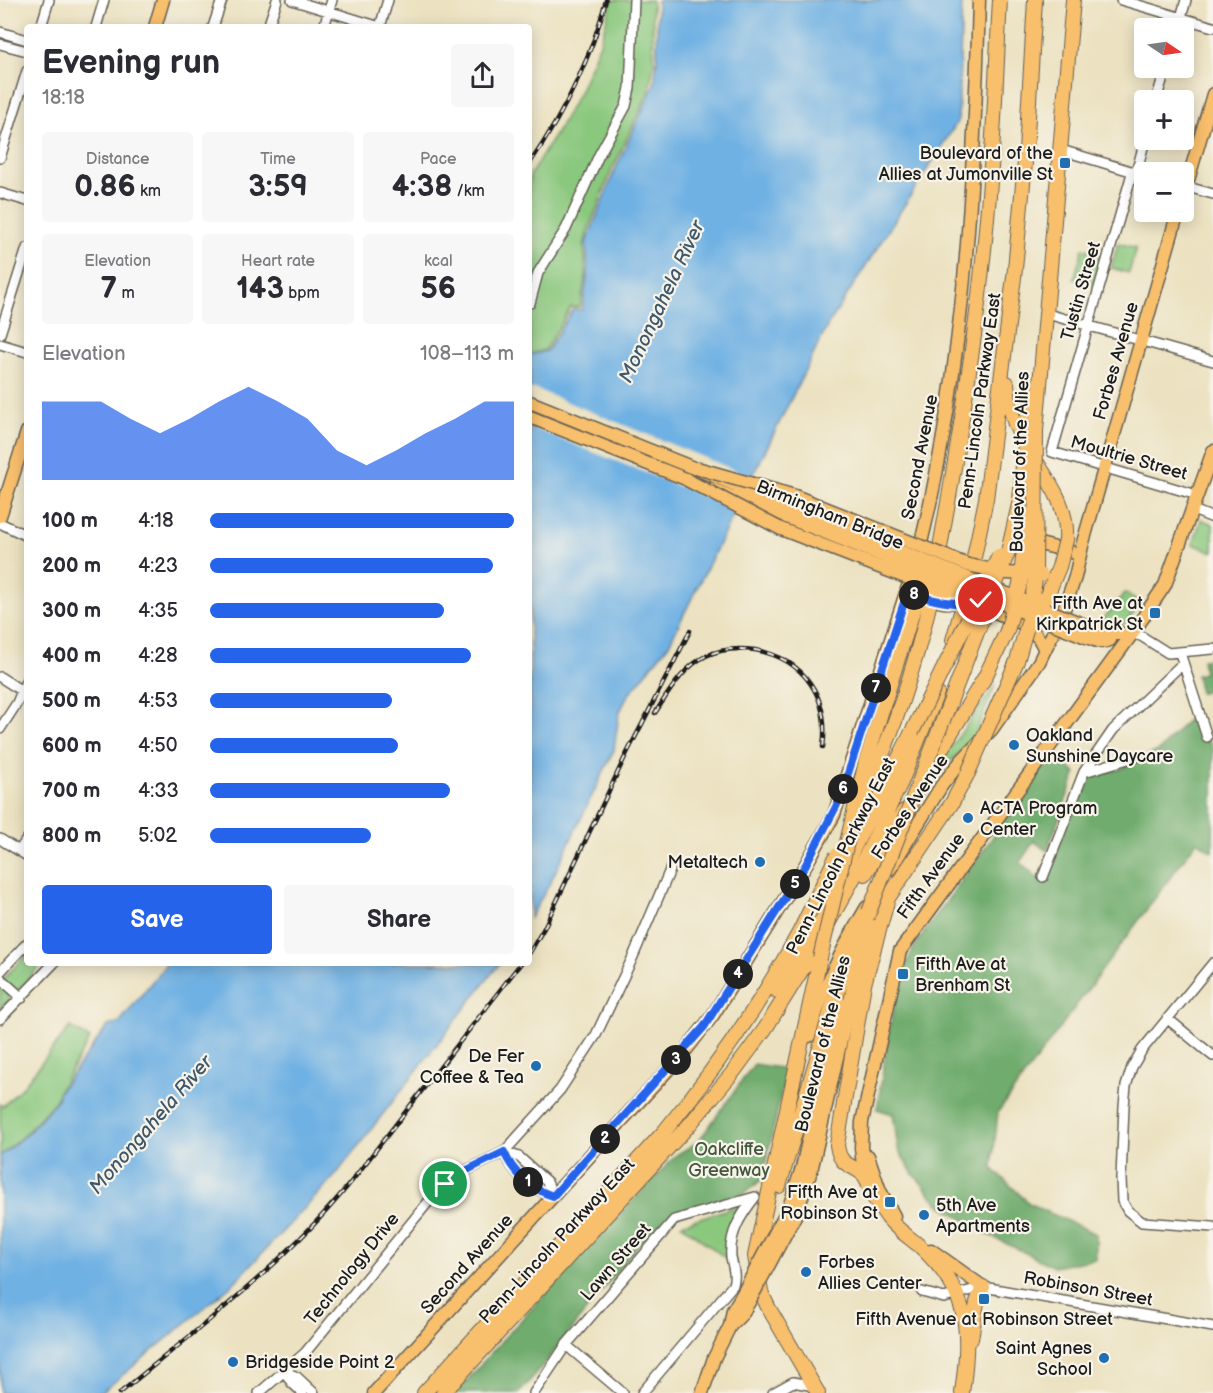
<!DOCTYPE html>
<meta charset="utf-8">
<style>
body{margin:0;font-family:"Balsamiq Sans",sans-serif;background:#f7f7f7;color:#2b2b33;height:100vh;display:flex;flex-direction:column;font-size:22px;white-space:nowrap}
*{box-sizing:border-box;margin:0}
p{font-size:20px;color:#7c7c81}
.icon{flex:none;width:33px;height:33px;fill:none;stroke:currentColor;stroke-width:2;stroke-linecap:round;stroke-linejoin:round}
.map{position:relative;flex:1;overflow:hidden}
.details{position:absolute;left:24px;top:24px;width:508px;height:942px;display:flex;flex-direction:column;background:#fff;border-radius:6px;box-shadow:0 3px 15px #0003}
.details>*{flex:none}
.needle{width:39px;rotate:103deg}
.fabs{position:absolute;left:1134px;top:18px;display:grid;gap:12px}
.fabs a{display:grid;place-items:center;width:60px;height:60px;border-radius:6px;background:#fff;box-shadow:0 3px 15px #0003;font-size:30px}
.pin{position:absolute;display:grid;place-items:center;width:51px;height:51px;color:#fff;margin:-26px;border:3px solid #fff;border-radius:50%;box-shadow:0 2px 6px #0007}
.km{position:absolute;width:30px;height:30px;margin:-15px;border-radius:50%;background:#222;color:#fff;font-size:16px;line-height:30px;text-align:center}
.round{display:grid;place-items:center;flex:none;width:63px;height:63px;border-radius:6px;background:#f7f7f7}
.summary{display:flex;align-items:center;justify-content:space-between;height:102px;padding:0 18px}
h1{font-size:33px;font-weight:800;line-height:45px}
.figures{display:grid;grid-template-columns:repeat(3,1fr);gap:9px;height:102px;padding:6px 18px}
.figures div{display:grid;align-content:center;border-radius:6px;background:#f7f7f7;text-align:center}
.figures b{font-size:30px;font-weight:800}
.figures small{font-size:16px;font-weight:400}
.figures p{font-size:16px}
.chart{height:168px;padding:12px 18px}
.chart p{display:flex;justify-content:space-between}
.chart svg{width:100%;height:108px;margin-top:6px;fill:#2563eb;opacity:.7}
.primary-button{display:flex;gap:12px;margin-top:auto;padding:12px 18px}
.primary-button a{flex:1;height:69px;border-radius:6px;background:#2563eb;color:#fff;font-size:24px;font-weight:800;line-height:69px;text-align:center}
.primary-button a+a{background:#f7f7f7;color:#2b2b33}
ul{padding:0 18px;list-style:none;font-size:20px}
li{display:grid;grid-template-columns:96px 72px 1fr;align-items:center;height:45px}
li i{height:15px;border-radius:8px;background:#2563eb}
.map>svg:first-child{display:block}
.green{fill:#8ac87e;stroke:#53724d;stroke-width:1.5}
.forest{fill:#6fac6d;stroke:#466444;stroke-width:1.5}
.water{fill:#6fb1e3;stroke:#466680;stroke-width:1.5}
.pier{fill:#ece2c1}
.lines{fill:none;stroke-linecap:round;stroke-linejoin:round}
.minor-casing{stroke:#656156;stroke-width:12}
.major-casing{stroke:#656156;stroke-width:15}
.highway-casing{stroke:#656156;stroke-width:16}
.minor{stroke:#fff;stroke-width:9}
.major{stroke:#f8bf6c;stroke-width:12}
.highway{stroke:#f8bf6c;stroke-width:14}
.rail-casing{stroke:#1c1c1c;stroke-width:4.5}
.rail{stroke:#f7f3e8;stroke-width:2;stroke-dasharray:7;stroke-linecap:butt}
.major-bridge-casing{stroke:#656156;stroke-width:15;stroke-linecap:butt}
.highway-bridge-casing{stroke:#656156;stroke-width:16;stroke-linecap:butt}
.major-bridge{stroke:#f8bf6c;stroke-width:12}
.highway-bridge{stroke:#f8bf6c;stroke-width:14}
.route-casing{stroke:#fff;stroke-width:12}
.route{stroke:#2563eb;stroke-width:8}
.poi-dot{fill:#1f6fb2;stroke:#f7f3e8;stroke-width:2}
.labels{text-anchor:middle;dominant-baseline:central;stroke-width:4.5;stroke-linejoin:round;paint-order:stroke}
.poi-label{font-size:18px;fill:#1c1c1c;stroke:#f7f3e8;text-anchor:end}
.street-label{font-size:18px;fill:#1c1c1c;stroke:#f7f3e8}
.park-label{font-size:18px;fill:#42583e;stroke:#f7f3e8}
.water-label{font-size:20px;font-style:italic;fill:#3d586c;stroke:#f7f3e8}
</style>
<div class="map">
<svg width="1213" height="1393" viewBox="0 0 1213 1393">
<rect width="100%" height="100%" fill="#f7f3e8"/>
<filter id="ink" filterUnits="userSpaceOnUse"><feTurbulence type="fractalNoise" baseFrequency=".0167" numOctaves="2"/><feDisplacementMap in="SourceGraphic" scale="12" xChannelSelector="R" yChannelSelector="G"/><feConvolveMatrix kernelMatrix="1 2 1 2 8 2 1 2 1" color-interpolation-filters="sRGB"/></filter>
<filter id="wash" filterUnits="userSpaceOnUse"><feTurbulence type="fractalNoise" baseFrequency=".008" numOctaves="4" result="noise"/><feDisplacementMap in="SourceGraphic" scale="24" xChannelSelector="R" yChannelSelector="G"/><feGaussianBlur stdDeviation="1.35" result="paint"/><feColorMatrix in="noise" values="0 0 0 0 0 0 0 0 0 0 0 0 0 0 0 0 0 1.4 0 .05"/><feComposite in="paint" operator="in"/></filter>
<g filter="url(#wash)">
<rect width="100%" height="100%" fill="#ece2c1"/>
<path class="green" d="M612 0H652L654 62 649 91 611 172 588 231 584 246 586 274 580 307H571L545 350 530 354V175L558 130 580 90 600 43Z
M1118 243 1136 248 1129 273 1111 268Z
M1083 248 1102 254 1093 285 1074 279Z
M1201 519 1213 524V552L1193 544Z
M1125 593 1142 603 1120 629 1101 622Z
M996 684 974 737 935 778 934 773 941 761Z
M27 954V963H43L0 1009V982Z
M70 1027 90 1039 59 1090 56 1100 27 1132 0 1156V1104L3 1106 24 1085Z
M741 1205C729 1222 724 1239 728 1260L681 1224Z"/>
<path class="forest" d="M1213 658V684L1203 693H1200L1196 675 1204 673 1202 659Z
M1192 715 1213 747V852L1197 841 998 1112 992 1168 1030 1204 1096 1234V1259L1054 1267 987 1234 939 1204 911 1171 898 1149 893 1114 877 1109C885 1060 892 990 914 947L1052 754 1076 773 1047 851 1034 841 1020 862 1039 879 1086 776 1120 769 1160 750Z
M754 1064 787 1069 762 1179 746 1193 670 1218 638 1245 540 1369 519 1393H456L504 1338 676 1155 698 1142Z"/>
<path class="water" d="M657 0H962L958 121 828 325 669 644 627 697 619 714 614 750 549 885 530 918V355L547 351 573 309 582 310 588 271 586 243 615 170 654 85 657 60Z
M167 963H500L335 1176 234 1283 101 1393H0V1156L29 1132 58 1099V1093L108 1026 119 1023Z"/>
<path class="pier" d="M530 389H535L737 471 755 476 737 512 714 500 530 427Z"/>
</g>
<g filter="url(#ink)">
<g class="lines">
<defs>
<path id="minor" d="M292 0 380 27
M1121 0 1213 27
M41 27 49 0
M96 27 104 0
M213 27 222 0
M268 27 277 0
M324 27 332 0
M380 27 388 0
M1178 28 1186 0
M0 32 27 40
M0 44 27 51
M1156 100 1166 68
M1145 140 1138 166 1131 177 1052 452 1197 495
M1061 150 1144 175
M0 158 27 71
M1184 186 1213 194
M0 193 27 201
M530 303 538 273 566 229 599 155 626 106 630 88 634 0
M1051 315 1213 361
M0 334 27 248
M0 344 27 352
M1193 510 1213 518
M0 523 27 536
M1132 634 1141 636 1168 653 1213 649
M1180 653 1207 737
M0 677 22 691
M0 729 17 703 27 679
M1084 772 1138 756
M0 839 27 856
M19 851 27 839
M1043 877 1084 772 1113 730 1183 663
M1213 963 1142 1050 1132 1067 1126 1086 1124 1106 1121 1179 1122 1201 1128 1211 1142 1222 1213 1227
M0 972 27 943
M0 978 22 998
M0 1019 54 963
M1168 1019 1213 1056
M504 1152 519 1157 547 1182 553 1196
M504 1152C513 1173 531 1189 553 1196
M922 1292 944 1298 983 1287 1213 1327
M566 1345 623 1393
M285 1372 297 1377 314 1393
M285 1372 292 1383 303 1393
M259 1393 305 1353 438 1190 459 1174 504 1152 560 1090 596 1035 632 959 670 870
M534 1393 566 1345 674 1220 755 1197
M642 1393 733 1285C736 1275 733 1268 731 1257 729 1233 741 1215 755 1197
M773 1393 793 1382 814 1386"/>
<path id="major" d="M155 27 163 0
M1184 194 1213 94
M530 402 790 507
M530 417 696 483
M712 489 786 517
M0 516 27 432
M1028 541 1079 554
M918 555C964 373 974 187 979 0
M921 597 943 602 969 603
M995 612C1019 622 1034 624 1045 650
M1090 627 1110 634H1132
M1086 637C1095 640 1101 644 1110 640L1112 633
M890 869 942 785 962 760 992 729 1039 662 1063 612 1075 577 1082 546 1178 212
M809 1036C822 990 842 948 867 907
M868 1156 880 1191 894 1216
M864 1175 861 1148 862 1122 900 951 1132 634 1165 585 1213 451
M789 1207 802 1168 839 1002
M796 1214 811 1171 854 983 875 926
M931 1250 983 1287
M731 1325 742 1314 749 1302
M374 1393 686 1050 713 1015 805 866 834 815 913 571
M702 1393 714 1358 730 1326 733 1310 742 1295"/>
<path id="highway" d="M1007 383C1008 401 1011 417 1019 433 1037 469 1069 496 1066 540
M1026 431 1030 397
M1036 431 1073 0
M937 564C958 449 977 334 987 218 994 145 996 73 1000 0
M970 577 986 499 1015 269 1026 152 1035 0
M953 640 962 609
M926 774 985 677 1007 631
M845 865 912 732
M865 874 904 811
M777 991 809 936 834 887
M779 1186 833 1004 869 912
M971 1339 977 1302 983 1287
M424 1393 663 1133C715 1070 761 1003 800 931
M443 1393 690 1124 734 1071 765 1029 806 963 869 850 902 780 937 693
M818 1393 768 1307 761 1292 755 1256 820 958
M962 1393C970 1335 971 1296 926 1252 914 1240 899 1232 888 1218 884 1212 879 1206 875 1199 871 1192 869 1180 863 1174 850 1163 840 1167 837 1145L864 984 888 898 952 803 968 773"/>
</defs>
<use href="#minor" class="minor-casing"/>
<use href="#major" class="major-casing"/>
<use href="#highway" class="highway-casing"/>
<use href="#minor" class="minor"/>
<use href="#major" class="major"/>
<use href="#highway" class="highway"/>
<defs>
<path id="rail" d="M530 163C564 113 591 59 606 0
M655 713C669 692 683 667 706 656 722 648 739 648 755 650 805 659 830 698 823 747
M530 952 544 928 625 757 690 631
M120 1393C201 1326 285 1264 351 1182L521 963"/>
</defs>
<use href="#rail" class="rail-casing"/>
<use href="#rail" class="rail"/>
<defs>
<path id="major-bridge" d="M697 468 795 496 968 565 1007 573 1042 575
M687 480 781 529 995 612
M790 507 1090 627
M786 517 1086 637
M742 1295 789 1207
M749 1302 796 1214"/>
<path id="highway-bridge" d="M1046 598 1059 567 1066 540
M962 609 965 596
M1007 631 1020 584 1028 515
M912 732 999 556
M968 773 1017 661 1030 616 1035 579 1036 431
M861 805C893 734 918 660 934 583
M869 912 1008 552 1020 500 1026 431
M800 931 837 855
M820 958 866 761 923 579"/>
</defs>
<use href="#major-bridge" class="major-bridge-casing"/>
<use href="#highway-bridge" class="highway-bridge-casing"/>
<use href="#major-bridge" class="major-bridge"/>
<use href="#highway-bridge" class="highway-bridge"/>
</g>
</g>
<g class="lines" filter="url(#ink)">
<defs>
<path id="route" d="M445 1184 459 1174 504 1152C513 1173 531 1189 553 1196L704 1027 805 866 839 801 907 593C930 599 957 608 981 600"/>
</defs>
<use href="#route" class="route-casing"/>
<use href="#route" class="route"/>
</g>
<g class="poi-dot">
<rect x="1059" y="157" width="12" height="12" rx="3"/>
<rect x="1149" y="607" width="12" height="12" rx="3"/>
<circle cx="1014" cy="745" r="6"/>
<circle cx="968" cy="818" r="6"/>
<circle cx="760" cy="862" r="6"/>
<rect x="897" y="968" width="12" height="12" rx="3"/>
<circle cx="536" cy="1066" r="6"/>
<rect x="884" y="1196" width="12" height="12" rx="3"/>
<circle cx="924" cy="1215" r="6"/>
<circle cx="806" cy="1272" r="6"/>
<rect x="978" y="1293" width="12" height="12" rx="3"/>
<circle cx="1104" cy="1358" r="6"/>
<circle cx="233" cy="1362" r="6"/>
</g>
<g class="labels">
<g class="poi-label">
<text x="1053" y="153">Boulevard of the<tspan x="1053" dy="21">Allies at Jumonville St</tspan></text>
<text x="1143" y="603">Fifth Ave at<tspan x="1143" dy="21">Kirkpatrick St</tspan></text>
<text x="1026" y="735" text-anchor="start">Oakland<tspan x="1026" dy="21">Sunshine Daycare</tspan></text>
<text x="980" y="808" text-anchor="start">ACTA Program<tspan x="980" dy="21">Center</tspan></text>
<text x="748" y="862">Metaltech</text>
<text x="915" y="964" text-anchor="start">Fifth Ave at<tspan x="915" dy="21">Brenham St</tspan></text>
<text x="524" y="1056">De Fer<tspan x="524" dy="21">Coffee &amp; Tea</tspan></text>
<text x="878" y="1192">Fifth Ave at<tspan x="878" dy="21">Robinson St</tspan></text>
<text x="936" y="1205" text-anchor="start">5th Ave<tspan x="936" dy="21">Apartments</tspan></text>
<text x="818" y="1262" text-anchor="start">Forbes<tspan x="818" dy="21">Allies Center</tspan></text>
<text x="984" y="1319" text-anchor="middle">Fifth Avenue at Robinson Street</text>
<text x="1092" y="1348">Saint Agnes<tspan x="1092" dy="21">School</tspan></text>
<text x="245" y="1362" text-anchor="start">Bridgeside Point 2</text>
</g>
<g class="street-label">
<text transform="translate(1081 291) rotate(-74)">Tustin Street</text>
<text transform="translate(1116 361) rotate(-74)">Forbes Avenue</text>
<text transform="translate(980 401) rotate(-82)">Penn-Lincoln Parkway East</text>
<text transform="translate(920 457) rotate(-79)">Second Avenue</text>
<text transform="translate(1129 458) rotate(16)">Moultrie Street</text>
<text transform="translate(1020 462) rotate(-88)">Boulevard of the Allies</text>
<text transform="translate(830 515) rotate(22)">Birmingham Bridge</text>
<text transform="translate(910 807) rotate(-56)">Forbes Avenue</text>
<text transform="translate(841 856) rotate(-63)">Penn-Lincoln Parkway East</text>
<text transform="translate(931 876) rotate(-54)">Fifth Avenue</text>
<text transform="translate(823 1044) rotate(-76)">Boulevard of the Allies</text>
<text transform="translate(557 1241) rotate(-47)">Penn-Lincoln Parkway East</text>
<text transform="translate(616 1262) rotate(-49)">Lawn Street</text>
<text transform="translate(467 1264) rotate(-48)">Second Avenue</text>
<text transform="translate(352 1269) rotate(-51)">Technology Drive</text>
<text transform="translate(1088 1289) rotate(10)">Robinson Street</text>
</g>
<g class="park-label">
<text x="729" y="1149">Oakcliffe<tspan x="729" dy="21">Greenway</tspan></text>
</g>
<g class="water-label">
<text transform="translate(662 302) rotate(-65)">Monongahela River</text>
<text transform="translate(151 1125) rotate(-49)">Monongahela River</text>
</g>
</g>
</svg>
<div class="fabs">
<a><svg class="needle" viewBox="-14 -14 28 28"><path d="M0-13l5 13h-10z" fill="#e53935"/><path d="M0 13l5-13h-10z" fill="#7c7c81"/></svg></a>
<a>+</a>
<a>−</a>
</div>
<div class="pin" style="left:445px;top:1184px;background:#1e9e55"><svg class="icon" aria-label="arrive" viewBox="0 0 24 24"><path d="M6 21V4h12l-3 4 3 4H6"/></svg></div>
<div class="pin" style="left:981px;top:600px;background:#d93025"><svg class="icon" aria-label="check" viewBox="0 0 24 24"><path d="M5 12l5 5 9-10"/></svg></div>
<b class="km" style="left:528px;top:1182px">1</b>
<b class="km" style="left:605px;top:1139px">2</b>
<b class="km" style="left:676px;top:1060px">3</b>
<b class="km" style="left:738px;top:974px">4</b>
<b class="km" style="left:795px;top:884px">5</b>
<b class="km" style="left:843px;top:789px">6</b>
<b class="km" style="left:876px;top:688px">7</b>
<b class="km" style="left:914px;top:595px">8</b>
<section class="details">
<div class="summary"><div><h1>Evening run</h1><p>18:18</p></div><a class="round"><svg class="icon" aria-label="share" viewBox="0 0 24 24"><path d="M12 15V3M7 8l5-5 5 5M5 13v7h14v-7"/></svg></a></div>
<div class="figures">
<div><p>Distance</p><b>0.86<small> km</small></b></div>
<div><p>Time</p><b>3:59</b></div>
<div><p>Pace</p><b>4:38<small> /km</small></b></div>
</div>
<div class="figures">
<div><p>Elevation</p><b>7<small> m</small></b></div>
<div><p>Heart rate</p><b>143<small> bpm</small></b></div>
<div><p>kcal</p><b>56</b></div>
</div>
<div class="chart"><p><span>Elevation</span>108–113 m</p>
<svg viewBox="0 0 160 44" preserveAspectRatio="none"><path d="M0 44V12L10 12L20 12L30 19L40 25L50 19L60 12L70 6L80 12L90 19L100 32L110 38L120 32L130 25L140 19L150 12L160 12V44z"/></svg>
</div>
<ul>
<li><b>100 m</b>4:18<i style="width:100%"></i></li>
<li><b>200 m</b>4:23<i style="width:93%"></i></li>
<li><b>300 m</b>4:35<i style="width:77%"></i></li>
<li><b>400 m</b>4:28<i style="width:86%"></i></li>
<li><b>500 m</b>4:53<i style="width:60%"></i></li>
<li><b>600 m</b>4:50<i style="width:62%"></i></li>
<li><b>700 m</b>4:33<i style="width:79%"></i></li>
<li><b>800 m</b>5:02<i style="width:53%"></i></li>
</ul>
<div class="primary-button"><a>Save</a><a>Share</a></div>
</section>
</div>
